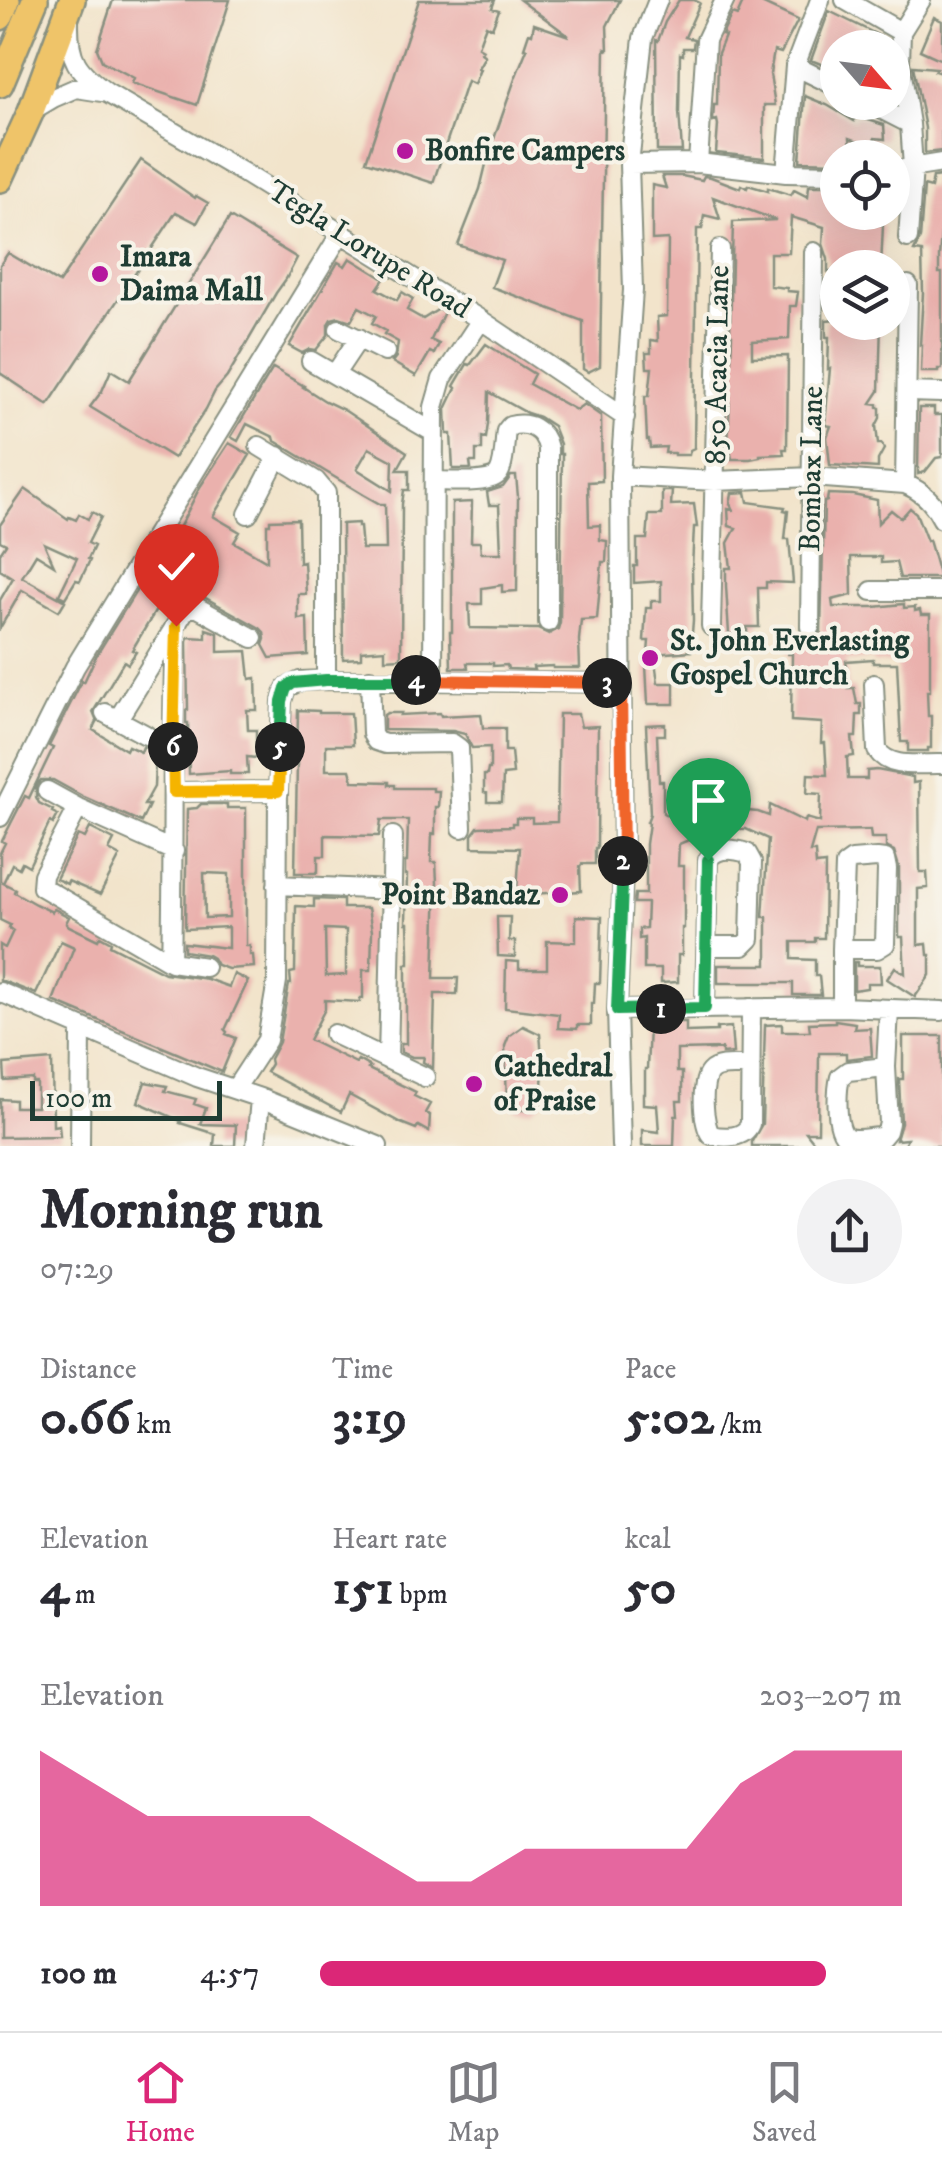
<!DOCTYPE html>
<meta charset="utf-8">
<style>
body{margin:0;font-family:"IM FELL DW Pica",serif;background:#f2f2f3;color:#2b2b33;height:100vh;display:flex;flex-direction:column;font-size:38px;white-space:nowrap}
*{box-sizing:border-box;margin:0}
p{font-size:32px;color:#7c7c81}
.icon{flex:none;width:55px;height:55px;fill:none;stroke:currentColor;stroke-width:2;stroke-linecap:round;stroke-linejoin:round}
.map{position:relative;height:1146px;overflow:hidden}
.sheet{display:flex;flex-direction:column;background:#fff;flex:1}
.sheet>*{flex:none}
.needle{width:65px;rotate:118deg}
.fabs{position:absolute;left:820px;top:30px;display:grid;gap:20px}
.fabs a{display:grid;place-items:center;width:90px;height:90px;border-radius:50%;background:#fff;box-shadow:0 10px 40px #0002;font-size:50px}
.scale{position:absolute;left:30px;bottom:25px;width:192px;box-sizing:border-box;padding-left:10px;border:5px solid #1f3d34;border-top:0;font-size:28px;line-height:35px;white-space:nowrap;color:#1f3d34;-webkit-text-stroke:8px #f7f3e8;paint-order:stroke}
.pin{position:absolute;display:grid;place-items:center;width:85px;height:85px;color:#fff;margin:-102px -42px;border-radius:50% 50% 50% 0;rotate:-45deg;box-shadow:0 0 10px #0007}
.pin .icon{rotate:45deg}
.km{position:absolute;width:50px;height:50px;margin:-25px;border-radius:50%;background:#222;color:#fff;font-size:28px;line-height:50px;text-align:center}
.round{display:grid;place-items:center;flex:none;width:105px;height:105px;border-radius:52px;background:#f2f2f3}
.headline{display:flex;align-items:center;justify-content:space-between;height:170px;padding:0 40px}
h1{font-size:55px;font-weight:700;line-height:75px}
.figures{display:grid;grid-template-columns:repeat(3,1fr);gap:15px;height:170px;padding:10px 40px}
.figures div{display:grid;align-content:center}
.figures b{font-size:50px;font-weight:700}
.figures small{font-size:28px;font-weight:400}
.figures p{font-size:28px}
.chart{height:280px;padding:20px 40px}
.chart p{display:flex;justify-content:space-between}
.chart svg{width:100%;height:180px;margin-top:10px;fill:#db2777;opacity:.7}
ul{padding:0 40px;list-style:none;font-size:32px}
li{display:grid;grid-template-columns:160px 120px 1fr;align-items:center;height:75px}
li i{height:25px;border-radius:12px;background:#db2777}
.dock{display:flex;justify-content:space-around;align-items:center;height:140px;border-top:2px solid #e1e1e2;background:#fff;font-size:28px;color:#7c7c81}
.dock a{display:grid;justify-items:center;gap:5px}
.dock .current{color:#db2777}
.map>svg:first-child{display:block}
.building{fill:#eab1ad;fill-rule:evenodd}
.lines{fill:none;stroke-linecap:round;stroke-linejoin:round}
.minor-casing{stroke:#889080;stroke-width:22}
.highway-casing{stroke:#889080;stroke-width:30}
.minor{stroke:#fff;stroke-width:18}
.highway{stroke:#efc469;stroke-width:25}
.split-1-casing{stroke:#fff;stroke-width:20}
.split-2-casing{stroke:#fff;stroke-width:20}
.split-3-casing{stroke:#fff;stroke-width:20}
.split-4-casing{stroke:#fff;stroke-width:20}
.split-5-casing{stroke:#fff;stroke-width:20}
.split-6-casing{stroke:#fff;stroke-width:20}
.split-7-casing{stroke:#fff;stroke-width:20}
.split-1{stroke:#22a559;stroke-width:12}
.split-2{stroke:#22a559;stroke-width:12}
.split-3{stroke:#f0652b;stroke-width:12}
.split-4{stroke:#f0652b;stroke-width:12}
.split-5{stroke:#22a559;stroke-width:12}
.split-6{stroke:#f5b400;stroke-width:12}
.split-7{stroke:#f5b400;stroke-width:12}
.poi-dot{fill:#b5179e;stroke:#f7f3e8;stroke-width:4}
.labels{text-anchor:middle;dominant-baseline:central;stroke-width:8;stroke-linejoin:round;paint-order:stroke}
.poi-label{font-size:30px;font-weight:bold;fill:#1f3d34;stroke:#f7f3e8;text-anchor:start}
.street-label{font-size:30px;fill:#1f3d34;stroke:#f7f3e8}
</style>
<div class="map">
<svg width="942" height="1146" viewBox="0 0 942 1146">
<rect width="100%" height="100%" fill="#f7f3e8"/>
<filter id="ink" filterUnits="userSpaceOnUse"><feTurbulence type="fractalNoise" baseFrequency=".01" numOctaves="2"/><feDisplacementMap in="SourceGraphic" scale="20" xChannelSelector="R" yChannelSelector="G"/><feConvolveMatrix kernelMatrix="1 2 1 2 8 2 1 2 1" color-interpolation-filters="sRGB"/></filter>
<filter id="wash" filterUnits="userSpaceOnUse"><feTurbulence type="fractalNoise" baseFrequency=".0048" numOctaves="4" result="noise"/><feDisplacementMap in="SourceGraphic" scale="40" xChannelSelector="R" yChannelSelector="G"/><feGaussianBlur stdDeviation="2.25" result="paint"/><feColorMatrix in="noise" values="0 0 0 0 0 0 0 0 0 0 0 0 0 0 0 0 0 1.4 0 .05"/><feComposite in="paint" operator="in"/></filter>
<g filter="url(#wash)">
<rect width="100%" height="100%" fill="#f2e4cb"/>
<g id="blocks">
<path class="building" d="M113 0H230L197 105 132 83 134 78 102 61 97 49Z
M419 0H495L492 8 499 10 492 28 486 25 481 38 478 47 483 50 481 53 485 56 478 68 480 69 474 84 467 81 433 183 366 161Z
M520 0H620L607 26 608 50 605 49 600 366 588 372 583 369V321L492 287 502 260 458 245 480 189 488 156 516 76 527 49 524 48 529 33 532 34 534 24 569 36Z
M679 0H694L700 3 685 37 694 39 693 48H683V55L680 54 679 112 682 151H657L656 40 658 41 665 22Z
M744 0H755L798 20 781 53 774 51 770 74 775 105H764V158L716 153 718 125 717 120 713 121 714 105H717L718 53 725 36 722 35 732 14 737 16Z
M829 11 888 40V48H838V71L811 60Z
M934 17 942 21V60L920 50Z
M913 66 937 68 935 71 941 73 942 151 925 153V128Z
M805 96 827 105 854 121 856 116 884 125 885 139 875 138 872 146 850 138 852 158H838V162L800 161Z
M141 160 195 198 196 196 208 203 197 223 176 212 48 405 0 373V265L8 253 59 283Z
M662 176H682L702 180 704 176 711 177 740 188 741 185 747 188 748 185 768 191V188L791 195 794 190 808 197 809 186H836L838 212H861L859 221 883 225 881 268H838V272H828V259L823 244 824 227 791 217 789 253H770V286L787 288V291L798 292 796 306H790L789 339 752 341V357L788 356 787 449H783L784 454 760 455V457L750 459H732L730 449H728L732 335H730L733 222 776 220 713 197 720 219 704 215 702 229H697L694 448 690 450 689 455H674V453H665L666 447 650 448 649 440H647L645 396H649L652 368H647L646 353H651V340L658 341 657 317 667 316 668 239 652 240V185L666 188Z
M942 176V223L939 257V273H942V369H938V372H921L922 345H920L923 293 922 252 914 251 920 239 924 186 931 188 933 177Z
M230 217 297 258 286 279 276 293 227 377 215 391 206 409 174 458 90 407 102 391 111 370 129 381Z
M350 258 384 279 377 289 397 300 402 292 413 299 407 310 423 319 439 309 444 312 431 340 439 344 434 354 430 352 416 376 392 362 396 357 398 342 384 334 386 331 372 323 376 316 359 307 351 321 339 317 331 319 328 324V335L316 350 310 349 302 353 289 346 338 262 345 266Z
M838 319V322H881L879 391 871 403 878 404V407L880 408V418L876 426 878 444H882L884 449 878 460V468L830 465 827 437 831 426 825 425 830 368 828 369 829 337H826V320Z
M486 344 534 374 529 384 576 410 584 404 601 416 602 481 588 482 589 526 600 525V540L607 541 606 562H602L597 619 581 620 579 640 580 668H553V666L533 667 534 670 508 669 507 665 493 666V663H467L468 668H451L450 632H452V503L472 502 471 542H480L481 553H501L499 505H489L487 492 503 487 511 476H516L518 497 517 591 502 592V585L482 588V604H469L470 628 538 629 549 634 558 629 560 622 562 454H560V444L553 426 539 417 527 413 489 392 488 424 486 438 482 437V450H476V462H470L471 469H453L451 434H447L446 409 456 388 454 386 466 366 467 364 470 365Z
M273 368 304 386 303 387 325 401 344 410 407 452 397 470H409V490H404L402 504 401 658 385 659V649L361 651V658L343 659 342 524 358 523V527H360L362 549H386L385 504H380L364 495 275 441 274 437 247 424 238 441 231 437ZM369 448 393 461 392 491 357 469Z
M919 408H934V415H942V457L936 458 925 472 918 474Z
M229 443 250 455 213 516 240 532 234 542 267 561V524H270V520L298 519 299 563 304 562 306 594H298V619L307 618 308 655 270 658 263 645 265 639 264 632 260 628 204 597 207 593 185 580 180 586 159 575 149 593 162 600 132 650 136 652 128 664 124 661 93 712 97 722 93 730 126 750 128 746 141 752 143 747 152 746 156 742 154 787 144 805H149L141 822 84 797 53 780H41L36 786V797L39 803 53 810 52 812 58 815 53 824 50 822 29 866 22 862 19 868 12 864 3 883 15 889 14 892 35 904 52 912 54 909 69 917 66 923 69 926 98 940 100 936 111 942 110 945 165 973 207 979 229 987 234 974 248 981 225 1030 227 1032 226 1034 236 1038 222 1072 53 1001 74 947 61 941 36 994 0 980V945L5 948 13 931 9 928 10 925 0 920V853L5 843 2 841 25 796 29 798 53 748 49 746 82 681 84 682 96 656 170 536 174 538 200 487Z
M25 489 68 519 69 517 76 520 79 514 88 519 92 512 101 517 88 543 94 546 88 559 90 560 80 581 76 580 65 598 59 595 77 558 44 543 54 565 36 554 22 577 65 601 59 611 22 590 0 628V600L13 578 0 570V553L6 544 0 541V525Z
M662 491H672L671 505 694 504 697 527H694L692 568 693 620 692 633H690L691 651 654 654 658 683H674V704H648L646 665H647L649 641H644L646 608H651V601H661V581L634 583V566H637V539H647L649 515H662Z
M746 492 748 502 785 507 784 510 788 511 785 539H789L793 583 766 582V588H758L759 627H747V639H735V634H729L726 586V568H731L728 543 736 528 729 526 728 509 733 510 730 504 732 493Z
M828 494 853 495 877 500 878 523 891 510 901 518 910 508 916 513 927 541 929 540 940 578H900L896 562 881 563V557H851L852 595 832 600 833 607H874L904 604V608L915 607V611L920 610 921 615H930V691H927L928 716H931V748H928V751H908V742H901L897 663H873V659L846 661 848 688H854L857 704H861V715H857L856 737H852L854 756 847 757 848 779H867V771L877 770 913 777V783L919 782 920 872H927L928 888 918 889V945L927 944 928 955H930V975L915 997 887 979 895 967 905 974 903 937H899V867L894 851 886 847V838H871L870 830 816 831 810 852H815L816 865 825 864 824 938H815V942H792V959L815 960V976H819L821 995H793V983H718V965H767V917H763L768 839 746 829 689 828 691 810 747 811 758 812 769 816 770 805 805 822 806 818 820 822 821 794 807 793 808 774 827 775 825 743H821L822 723 791 721 792 654H788L786 637 802 636 811 639 821 632 824 502 827 501Z
M206 629 218 633V652L247 651 250 679 256 678 257 710H247L248 730H256V758L247 757 248 774H230V771L189 774 188 723H186V710H188L187 641 188 637 206 638Z
M298 710 319 711V713H351L353 745H326V770H350L353 781 389 782V785H395V788H433V791H439L438 807H435V834H432L431 862H436L437 883 434 978H458L457 994H435L433 1068 423 1062 424 1057H412L401 1052V1044H406V964H409V952L408 923H406L407 875H405V862H407L408 820H381L379 836 325 835V856H318V871L316 873H295Z
M387 713H401L400 715 440 713 441 716 481 714 483 728H505V751H511L513 774 503 775 502 802H487V793L484 792V775H487L488 769H490V747L472 748 465 734 453 731 384 730V715Z
M559 714H578L581 727 598 726 597 848H595V864H582L580 867 581 891 531 894 530 890H517L520 848 472 847V835L478 827 512 826V823H516V818H532V823L557 822Z
M665 724V735H657L659 781H663V813L685 824 691 839 679 844 678 866H684V928H682V955H678V982L661 983V969H644V938L639 939V929L646 928 647 903H634L635 894H646V844L649 823 647 822 650 814 646 725Z
M201 804H227V808H246V946H250V955H253L254 967 228 969 217 965 213 958 208 955 184 951V943L228 948V927L185 929 187 809 197 808ZM204 873 229 874V917L205 918Z
M90 828 114 840 109 850 120 856 100 895 68 881 67 884 56 879 78 835 85 838Z
M314 899 343 900V908H368L372 931 371 970H363V998H360V1002L325 1000V1009L309 1040 356 1063 358 1060 370 1067 368 1069 416 1092 414 1096 430 1104 425 1113 430 1115 429 1132 418 1126 416 1129 401 1123 349 1095 341 1112 266 1072 271 1064 270 1059 279 1042 289 984H291L290 973 295 972 296 906 314 907ZM325 929 346 930V975L326 976Z
M576 916 602 917 600 983H595L594 1003H591V1025H577V1029L558 1028 559 1014 505 1008 506 961 519 962V969H547V941L576 942Z
M497 917H510L509 941H515V957L498 956Z
M854 962H857V966H880L881 983H867V988L854 990Z
M835 1020 855 1023 854 1029 870 1028 872 1056 846 1059V1053H819L818 1132H806L817 1146H752V1141L762 1124 765 1025 782 1024V1031H810L809 1023 835 1022Z
M673 1022H686V1032L717 1031V1028L731 1027 733 1053 722 1054V1049L677 1050V1072H682V1101H677L678 1116H675L674 1146H642V1130L659 1132 657 1105 643 1104V1094H645V1069H647L649 1028 673 1029Z
M523 1026 540 1034 543 1068 541 1103 531 1110H517L507 1102 505 1046 509 1036Z
M903 1036H942V1146H904L907 1139 896 1140 901 1123 899 1079H903Z
M52 1060 53 1126 59 1125 60 1136 0 1137V1099L15 1100V1107H37V1083H33V1079L5 1081 4 1064Z
M145 1082 167 1086 165 1091 196 1099 194 1104 206 1108 200 1124 236 1125 235 1146H214L215 1134 180 1123 181 1121 138 1102Z"/>
</g>
</g>
<g filter="url(#ink)">
<use href="#blocks" fill-opacity="0" stroke="#889080" stroke-width="2.5"/>
<g class="lines">
<defs>
<path id="minor" d="M845 0 901 32
M69 21C68 59 77 71 107 93L242 172 481 320 625 417
M795 66 838 87
M867 102 910 124 913 167 908 238
M31 111 53 98 76 88 102 92
M910 124 900 62 901 32 921 0
M698 163 706 40 725 0
M629 164 698 163 786 173 838 174
M892 171 942 163
M786 173 795 66 820 0
M339 329 385 352
M311 361 433 432
M335 374 359 338
M907 392 942 393
M259 446 316 481 326 493V680
M620 476 715 481 812 477 905 484C922 491 934 502 942 519
M434 481C448 481 492 485 499 473 505 462 504 443 506 431L510 426C528 421 544 429 548 448V622
M905 484 908 285
M248 514 278 456
M872 591H942
M711 626 720 249
M810 627 814 252
M370 679 372 734 376 741 385 744 452 743 459 748 462 828
M433 680 434 407 442 379 481 320
M874 684 877 750C890 770 921 763 942 764
M105 713 146 735
M118 719 187 607 198 608 253 638
M47 791 78 808 174 851
M174 792 278 791
M78 808 43 875 42 887 171 962 205 967
M0 817 75 667 341 233
M877 858 885 859 887 869 885 944 877 949H842L845 865 852 860Z
M277 885 392 890
M842 949V1007
M171 962C174 850 171 738 175 626
M0 992 197 1077 260 1098 378 1146
M705 1008 708 860C716 846 734 849 747 853L752 862 750 939 743 946H707
M617 1010 842 1007 942 1011
M334 1034 425 1077
M388 1060 393 836
M750 1066C739 1067 718 1063 710 1072 700 1083 703 1125 711 1135 724 1138 744 1139 750 1124L751 1008
M886 1067 848 1071 840 1077C837 1090 834 1134 849 1138 858 1141 872 1137 882 1137L887 1131 889 1123 886 1067 889 1010
M235 1089 267 1040 277 981 278 791 282 701 286 688 300 681 326 680 621 683
M80 1146 81 1028
M256 1146 260 1098
M621 1146 617 1010 623 871 620 476 633 290 629 164 643 38 658 0"/>
<path id="highway" d="M0 17 7 0
M0 84 35 0
M0 179 31 111 72 0"/>
</defs>
<use href="#minor" class="minor-casing"/>
<use href="#highway" class="highway-casing"/>
<use href="#minor" class="minor"/>
<use href="#highway" class="highway"/>
</g>
</g>
<g class="lines" filter="url(#ink)">
<defs>
<path id="split-1" d="M661 1009 705 1008 708 860"/>
<path id="split-2" d="M623 861 617 1010 661 1009"/>
<path id="split-3" d="M607 683H621L623 861"/>
<path id="split-4" d="M416 680 607 683"/>
<path id="split-5" d="M280 747 282 701 286 688 293 683 326 680H416"/>
<path id="split-6" d="M173 747 174 792 278 791 280 747"/>
<path id="split-7" d="M173 747 176 626"/>
</defs>
<use href="#split-1" class="split-1-casing"/>
<use href="#split-2" class="split-2-casing"/>
<use href="#split-3" class="split-3-casing"/>
<use href="#split-4" class="split-4-casing"/>
<use href="#split-5" class="split-5-casing"/>
<use href="#split-6" class="split-6-casing"/>
<use href="#split-7" class="split-7-casing"/>
<use href="#split-1" class="split-1"/>
<use href="#split-2" class="split-2"/>
<use href="#split-3" class="split-3"/>
<use href="#split-4" class="split-4"/>
<use href="#split-5" class="split-5"/>
<use href="#split-6" class="split-6"/>
<use href="#split-7" class="split-7"/>
</g>
<g class="poi-dot">
<circle cx="405" cy="151" r="10"/>
<circle cx="100" cy="274" r="10"/>
<circle cx="650" cy="658" r="10"/>
<circle cx="560" cy="895" r="10"/>
<circle cx="474" cy="1084" r="10"/>
</g>
<g class="labels">
<g class="poi-label">
<text x="425" y="151">Bonfire Campers</text>
<text x="120" y="257">Imara<tspan x="120" dy="34">Daima Mall</tspan></text>
<text x="670" y="641">St. John Everlasting<tspan x="670" dy="34">Gospel Church</tspan></text>
<text x="540" y="895" text-anchor="end">Point Bandaz</text>
<text x="494" y="1067">Cathedral<tspan x="494" dy="34">of Praise</tspan></text>
</g>
<g class="street-label">
<text transform="translate(369 250) rotate(32)">Tegla Lorupe Road</text>
<text transform="translate(718 365) rotate(-89)">850 Acacia Lane</text>
<text transform="translate(812 469) rotate(-89)">Bombax Lane</text>
</g>
</g>
</svg>
<div class="fabs">
<a><svg class="needle" viewBox="-14 -14 28 28"><path d="M0-13l5 13h-10z" fill="#e53935"/><path d="M0 13l5-13h-10z" fill="#7c7c81"/></svg></a>
<a><svg class="icon" aria-label="locate" viewBox="0 0 24 24"><circle cx="12" cy="12" r="6"/><path d="M12 2v4M12 18v4M2 12h4M18 12h4"/></svg></a>
<a><svg class="icon" aria-label="layers" viewBox="0 0 24 24"><path d="M12 4l9 5-9 5-9-5zM3 14l9 5 9-5"/></svg></a>
</div>
<div class="scale">100 m</div>
<div class="pin" style="left:708px;top:860px;background:#1e9e55"><svg class="icon" aria-label="arrive" viewBox="0 0 24 24"><path d="M6 21V4h12l-3 4 3 4H6"/></svg></div>
<div class="pin" style="left:176px;top:626px;background:#d93025"><svg class="icon" aria-label="check" viewBox="0 0 24 24"><path d="M5 12l5 5 9-10"/></svg></div>
<b class="km" style="left:661px;top:1009px">1</b>
<b class="km" style="left:623px;top:861px">2</b>
<b class="km" style="left:607px;top:683px">3</b>
<b class="km" style="left:416px;top:680px">4</b>
<b class="km" style="left:280px;top:747px">5</b>
<b class="km" style="left:173px;top:747px">6</b>
</div>
<section class="sheet">
<div class="headline"><div><h1>Morning run</h1><p>07:29</p></div><a class="round"><svg class="icon" aria-label="share" viewBox="0 0 24 24"><path d="M12 15V3M7 8l5-5 5 5M5 13v7h14v-7"/></svg></a></div>
<div class="figures">
<div><p>Distance</p><b>0.66<small> km</small></b></div>
<div><p>Time</p><b>3:19</b></div>
<div><p>Pace</p><b>5:02<small> /km</small></b></div>
</div>
<div class="figures">
<div><p>Elevation</p><b>4<small> m</small></b></div>
<div><p>Heart rate</p><b>151<small> bpm</small></b></div>
<div><p>kcal</p><b>50</b></div>
</div>
<div class="chart"><p><span>Elevation</span>203–207 m</p>
<svg viewBox="0 0 160 44" preserveAspectRatio="none"><path d="M0 44V6L10 14L20 22L30 22L40 22L50 22L60 30L70 38L80 38L90 30L100 30L110 30L120 30L130 14L140 6L150 6L160 6V44z"/></svg>
</div>
<ul>
<li><b>100 m</b>4:57<i style="width:87%"></i></li>
</ul>
</section>
<nav class="dock">
<a class="current"><svg class="icon" aria-label="home" viewBox="0 0 24 24"><path d="M3 11l9-7 9 7M6 9v11h12V9"/></svg>Home</a>
<a><svg class="icon" aria-label="map" viewBox="0 0 24 24"><path d="M3 6l6-2 6 2 6-2v14l-6 2-6-2-6 2zM9 4v14M15 6v14"/></svg>Map</a>
<a><svg class="icon" aria-label="saved" viewBox="0 0 24 24"><path d="M7 4h10v16l-5-4-5 4z"/></svg>Saved</a>
</nav>
